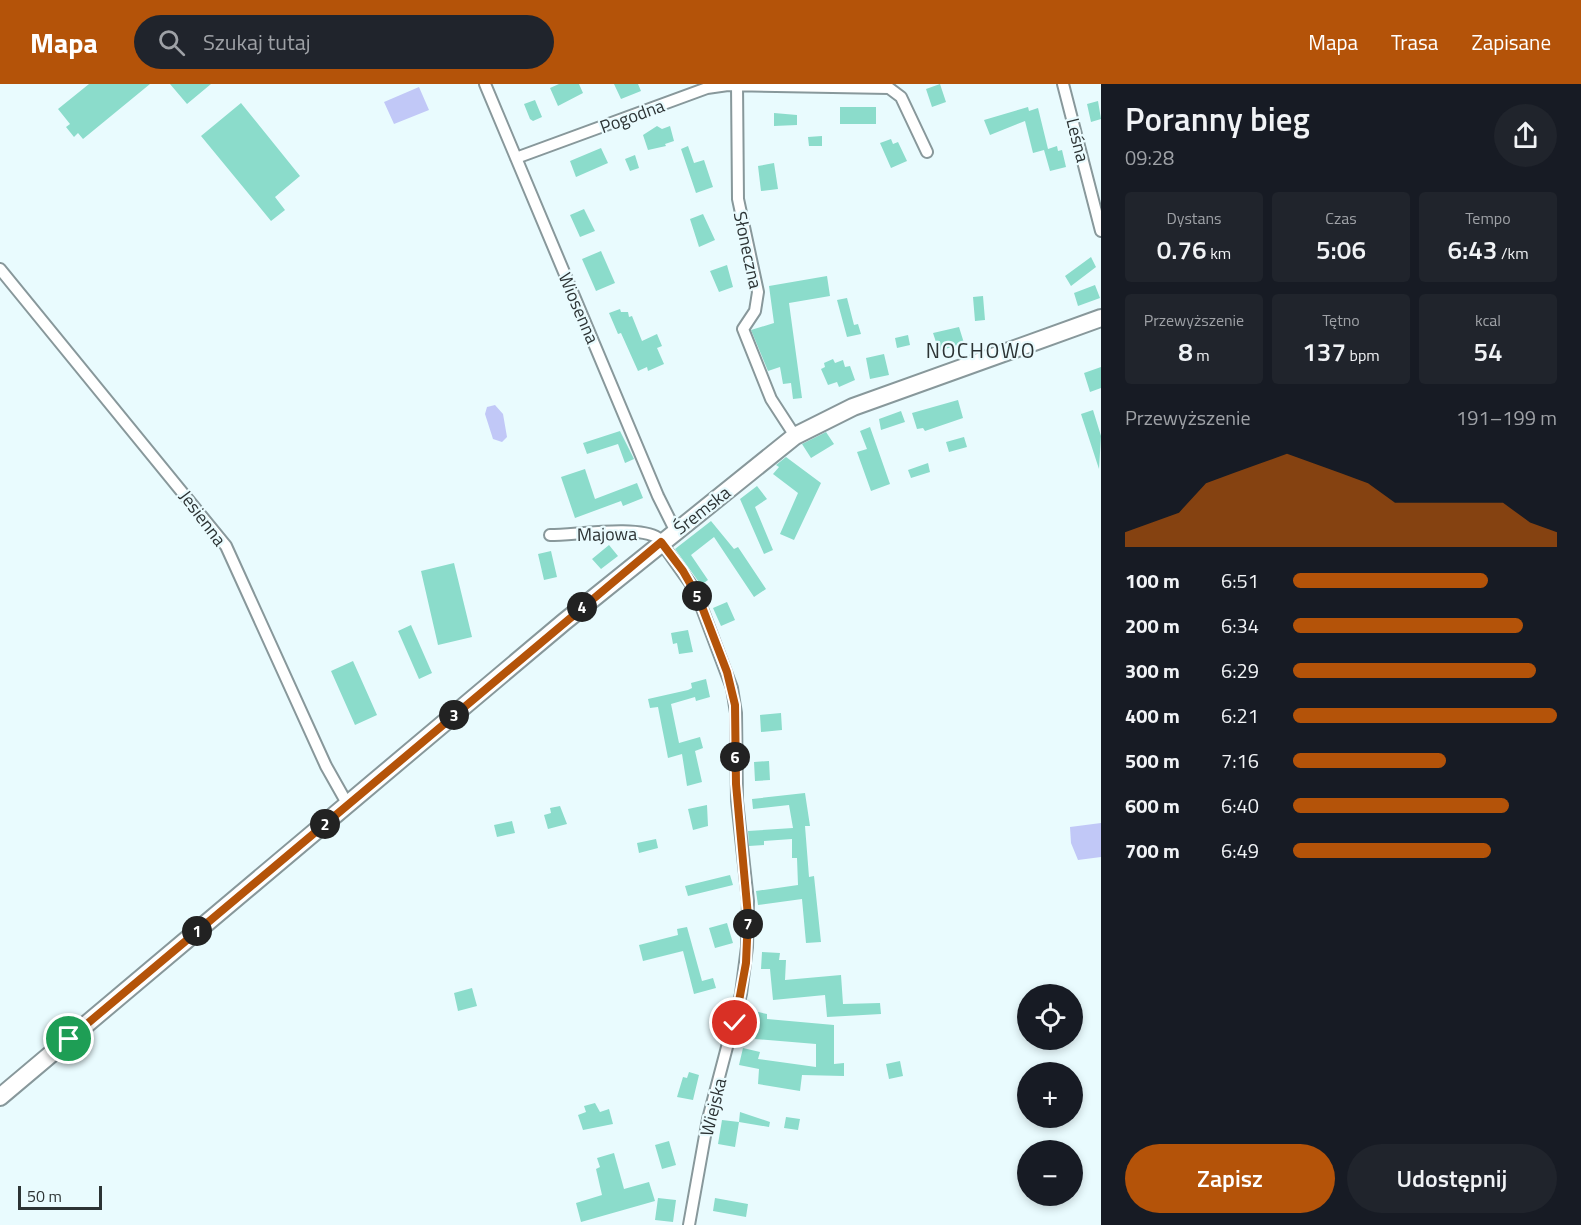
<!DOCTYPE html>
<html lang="pl">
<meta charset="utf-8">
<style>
body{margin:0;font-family:"Titillium Web",sans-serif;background:#20242c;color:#f1f3f6;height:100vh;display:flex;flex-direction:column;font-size:22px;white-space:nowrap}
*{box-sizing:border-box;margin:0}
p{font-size:20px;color:#9ea1a6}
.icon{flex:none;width:33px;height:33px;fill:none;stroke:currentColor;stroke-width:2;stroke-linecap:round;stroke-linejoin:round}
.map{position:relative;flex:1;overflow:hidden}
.side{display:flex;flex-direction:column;background:#171b24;width:480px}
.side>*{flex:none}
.controls{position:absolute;left:1017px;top:900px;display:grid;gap:12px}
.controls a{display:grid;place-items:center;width:66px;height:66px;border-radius:50%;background:#171b24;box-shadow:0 3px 9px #0003;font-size:30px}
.scale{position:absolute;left:18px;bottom:15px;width:84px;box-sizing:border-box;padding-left:6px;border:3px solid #2c3334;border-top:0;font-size:16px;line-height:21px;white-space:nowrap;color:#2c3334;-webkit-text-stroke:4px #e9fbfe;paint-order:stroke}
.pin{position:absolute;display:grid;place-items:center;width:51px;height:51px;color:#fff;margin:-26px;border:3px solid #fff;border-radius:50%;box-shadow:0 2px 6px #0007}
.km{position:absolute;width:30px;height:30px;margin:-15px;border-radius:50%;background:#222;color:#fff;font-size:16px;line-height:30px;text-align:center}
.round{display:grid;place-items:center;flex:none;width:63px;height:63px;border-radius:32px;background:#20242c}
.summary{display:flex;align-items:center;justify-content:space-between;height:102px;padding:0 24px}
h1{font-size:33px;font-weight:600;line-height:45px}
.figures{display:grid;grid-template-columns:repeat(3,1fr);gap:9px;height:102px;padding:6px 24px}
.figures div{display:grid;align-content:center;border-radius:6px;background:#20242c;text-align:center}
.figures b{font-size:26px;font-weight:600}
.figures small{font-size:16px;font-weight:400}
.figures p{font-size:16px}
.chart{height:168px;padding:12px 24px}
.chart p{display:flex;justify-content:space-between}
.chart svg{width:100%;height:108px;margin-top:6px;fill:#b45309;opacity:.7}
.action{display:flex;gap:12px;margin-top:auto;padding:12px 24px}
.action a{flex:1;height:69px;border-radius:36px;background:#b45309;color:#fff;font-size:24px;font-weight:600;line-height:69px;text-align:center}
.action a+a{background:#20242c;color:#f1f3f6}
ul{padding:0 24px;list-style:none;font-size:20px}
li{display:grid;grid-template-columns:96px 72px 1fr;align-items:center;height:45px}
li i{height:15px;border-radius:8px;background:#b45309}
header{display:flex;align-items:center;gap:36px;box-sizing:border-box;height:84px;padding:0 30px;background:#b45309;color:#fff}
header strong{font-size:28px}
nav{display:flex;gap:33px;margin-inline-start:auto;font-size:21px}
.search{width:420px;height:54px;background:#20242c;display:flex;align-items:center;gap:15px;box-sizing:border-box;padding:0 21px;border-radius:33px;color:#9ea1a6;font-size:22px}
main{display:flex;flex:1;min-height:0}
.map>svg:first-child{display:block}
.water{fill:#c1c8f7}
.building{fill:#8bdccb}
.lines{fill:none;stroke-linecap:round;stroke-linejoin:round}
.street-casing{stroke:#88989b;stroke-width:14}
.secondary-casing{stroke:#88989b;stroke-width:20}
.street{stroke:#fff;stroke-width:10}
.secondary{stroke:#fff;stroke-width:16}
.route-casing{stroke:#fff;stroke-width:12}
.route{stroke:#b45309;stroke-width:8}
.labels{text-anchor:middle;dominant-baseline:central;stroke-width:4.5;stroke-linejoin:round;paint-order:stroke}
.street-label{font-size:18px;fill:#2c3334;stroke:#e9fbfe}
.quarter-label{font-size:21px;letter-spacing:1.5px;fill:#2c3334;stroke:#e9fbfe}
</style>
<header>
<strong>Mapa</strong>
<div class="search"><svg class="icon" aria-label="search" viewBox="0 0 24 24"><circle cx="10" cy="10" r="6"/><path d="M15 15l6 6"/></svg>Szukaj tutaj</div>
<nav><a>Mapa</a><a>Trasa</a><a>Zapisane</a></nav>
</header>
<main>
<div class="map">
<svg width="1101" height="1141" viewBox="0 0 1101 1141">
<rect width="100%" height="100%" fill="#e9fbfe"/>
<path class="water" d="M419 3 429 26 394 40 384 18Z
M495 321 503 330 507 353 502 358 493 355 485 330 487 323Z
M1101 739V773L1078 776 1071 759 1070 743Z"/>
<path class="building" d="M89 0H150L83 55 78 49 74 53 66 43 70 40 58 25Z
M170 0H211L187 20Z
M559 0H579L583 9 558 22 550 4Z
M614 0H638L641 7 621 15Z
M940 0 946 18 932 23 926 5Z
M535 16 542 33 533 37 530 35 524 20Z
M1098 17 1101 35 1091 38 1087 20Z
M241 19 300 92 275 113 285 126 271 137 201 52Z
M840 23H876V40H840Z
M1028 23 1029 27 1038 24 1048 65 1057 62 1058 67 1062 66 1066 83 1050 87 1044 66 1033 69 1025 37 990 51 984 36Z
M774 29 797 31V41L774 42Z
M657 42 662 45 670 42 674 57 665 60 666 62 648 66 643 51Z
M822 52V62H809L808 53Z
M891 55 893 60 898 58 907 77 891 84 880 59Z
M688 62 694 79 704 76 713 103 696 109 681 65Z
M601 64 608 79 576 93 570 77Z
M635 71 639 84 630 87 625 75Z
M774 79 778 105 761 107 758 82Z
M584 125 595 147 580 153 570 131Z
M703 130 715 156 699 163 690 135Z
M601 167 615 199 596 207 582 175Z
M1091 173 1096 183 1071 202 1065 192Z
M727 181 733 203 719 208 710 187Z
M827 192 830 212 789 219 802 314 793 315 791 299 783 300 780 283 768 287 751 246 774 239 769 202Z
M1095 201 1100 214 1078 222 1074 209Z
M983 212 985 236 975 237 973 213Z
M847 214 854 241 858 240 861 250 847 253 837 216Z
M620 225 621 228H628L629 233 632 232 642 257 657 250 662 262 657 264 664 280 648 287 647 283 638 287 621 249 618 250 609 229Z
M959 243 964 259 939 267 933 249Z
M908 251 910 261 897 264 895 254Z
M884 270 889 291 870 295 866 274Z
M833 275 835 279 843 276 845 283 850 282 855 296 839 303 837 298 828 301 821 285 825 283 824 279Z
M1101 283V304L1090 308 1084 289Z
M958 316 963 334 925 347 923 344 917 345 912 329Z
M1093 326 1101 352 1099 385 1081 330Z
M901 327 905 338 881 346 879 335Z
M870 343 890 400 871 407 857 368 867 365 860 347Z
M620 347 634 375 625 379 618 360 587 370 583 359Z
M826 348 834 360 811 374 802 360Z
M964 353 967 363 949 368 946 358Z
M786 373 821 399 794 456 780 450 798 409 773 390 779 383 776 381Z
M928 379 930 388 911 394 908 386Z
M585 385 595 415 637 399 643 414 623 422 621 417 575 434 561 393Z
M757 402 767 415 755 423 773 466 764 470 740 415Z
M711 437 734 465 738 463 766 505 754 513 714 453 691 471 708 496 701 501 675 465Z
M609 461 618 472 601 485 592 475Z
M551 467 557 493 544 496 538 470Z
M454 479 472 553 438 561 421 487Z
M727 518 735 536 721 542 713 524Z
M411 541 432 589 419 595 398 547Z
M688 546 693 568 679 570 677 559 673 560 671 549Z
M353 577 377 631 355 641 331 587Z
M706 595 710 613 696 617 695 613 671 620 679 659 700 653 703 664 695 667 702 698 687 702 682 670 668 674 658 623 650 624 648 615 688 606 692 604 691 599Z
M781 629 782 646 761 648 760 631Z
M769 677 770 696 755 697 754 678Z
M805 709 810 742H805L809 793 814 792 821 858 806 859 802 815 758 821 756 807 798 801 797 774H792V755L764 757V761L749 762 748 747 793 744 789 721 753 725 752 715Z
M707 721 708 742 693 746 688 725Z
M560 722 567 740 548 745 544 731 551 729 550 724Z
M512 737 515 749 497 753 494 741Z
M656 755 658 764 639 769 637 759Z
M730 791 733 801 688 812 685 802Z
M727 839 733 859 715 864 709 844Z
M687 843 702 897 713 894 716 904 694 910 683 867 643 877 639 861 678 851 677 845Z
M762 868 780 869 779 876H786L785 896 841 891 843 920 880 919 881 930 827 933 825 911 773 916 770 885H761Z
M472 904 477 922 458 927 454 909Z
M749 926 767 930V935L834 941V980L844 979V992L802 991 800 1007 758 1000 759 985 739 981 743 964 760 968 758 975 816 983V960L755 955 756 941 747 939Z
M900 977 903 992 889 995 886 980Z
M689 988 699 991 693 1016 677 1013 683 993 687 994Z
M595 1019 600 1028 609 1025 613 1040 583 1046 578 1031 586 1028 584 1022Z
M740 1028 770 1038 769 1043 739 1038Z
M786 1033 800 1035 798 1046 784 1044Z
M722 1036 739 1038 735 1063 718 1060Z
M669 1057 676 1081 662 1085 655 1061Z
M614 1069 624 1105 649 1098 655 1117 581 1138 576 1119 602 1111 596 1085 600 1083 597 1074Z
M658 1114 676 1116 673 1138 655 1136Z
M715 1114 748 1120 746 1133 713 1127Z"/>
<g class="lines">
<defs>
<path id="street" d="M485 0 658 412 675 446
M737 0 738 115 758 208 755 227 743 245 771 315 795 352
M1063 0 1101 147
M516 74 707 4 728 1 889 4 901 13 927 68
M0 185 226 462 326 682 348 721
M550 451C576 451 638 441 658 454L695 506 732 604 736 629 737 717 748 817 747 863 741 910 708 1035 689 1141"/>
<path id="secondary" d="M0 1013 564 538 795 352 853 323 1101 234"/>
</defs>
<use href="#street" class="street-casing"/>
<use href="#secondary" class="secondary-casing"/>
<use href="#street" class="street"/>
<use href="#secondary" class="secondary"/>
</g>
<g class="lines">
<defs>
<path id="route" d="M69 955 661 458 683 487 699 515 727 588 735 621 736 700 748 832 746 879 735 939"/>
</defs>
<use href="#route" class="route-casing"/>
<use href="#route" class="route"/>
</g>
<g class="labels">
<g class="street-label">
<text transform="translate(632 32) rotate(-20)">Pogodna</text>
<text transform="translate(1078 56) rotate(76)">Leśna</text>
<text transform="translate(748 166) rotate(78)">Słoneczna</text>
<text transform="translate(579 224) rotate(67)">Wiosenna</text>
<text transform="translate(702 426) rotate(-38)">Śremska</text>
<text transform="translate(203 434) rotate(53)">Jesienna</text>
<text transform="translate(607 450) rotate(-1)">Majowa</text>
<text transform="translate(713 1023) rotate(-76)">Wiejska</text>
</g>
<g class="quarter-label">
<text x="981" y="266">NOCHOWO</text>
</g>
</g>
</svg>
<div class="controls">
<a><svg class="icon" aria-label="locate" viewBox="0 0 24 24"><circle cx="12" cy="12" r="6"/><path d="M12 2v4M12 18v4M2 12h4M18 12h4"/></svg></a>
<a>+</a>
<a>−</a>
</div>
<div class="scale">50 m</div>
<div class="pin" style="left:69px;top:955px;background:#1e9e55"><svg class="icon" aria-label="arrive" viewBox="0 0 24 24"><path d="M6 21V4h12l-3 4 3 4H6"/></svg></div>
<div class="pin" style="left:735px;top:939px;background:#d93025"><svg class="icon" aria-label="check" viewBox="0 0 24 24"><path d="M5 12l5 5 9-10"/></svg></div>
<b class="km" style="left:197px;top:847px">1</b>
<b class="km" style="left:325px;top:740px">2</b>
<b class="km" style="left:454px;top:631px">3</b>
<b class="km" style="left:582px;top:523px">4</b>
<b class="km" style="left:697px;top:512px">5</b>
<b class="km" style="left:735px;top:673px">6</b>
<b class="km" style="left:748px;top:840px">7</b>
</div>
<section class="side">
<div class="summary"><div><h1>Poranny bieg</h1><p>09:28</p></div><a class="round"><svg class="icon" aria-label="share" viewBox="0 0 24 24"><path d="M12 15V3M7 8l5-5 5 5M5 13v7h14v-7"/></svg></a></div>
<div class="figures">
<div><p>Dystans</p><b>0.76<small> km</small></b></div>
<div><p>Czas</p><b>5:06</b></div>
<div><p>Tempo</p><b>6:43<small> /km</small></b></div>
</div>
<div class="figures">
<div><p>Przewyższenie</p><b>8<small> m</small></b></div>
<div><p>Tętno</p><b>137<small> bpm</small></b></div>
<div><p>kcal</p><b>54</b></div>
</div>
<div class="chart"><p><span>Przewyższenie</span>191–199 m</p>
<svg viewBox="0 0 160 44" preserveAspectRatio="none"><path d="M0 44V38L10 34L20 30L30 18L40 14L50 10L60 6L70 10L80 14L90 18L100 26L110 26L120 26L130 26L140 26L150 34L160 38V44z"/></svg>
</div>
<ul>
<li><b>100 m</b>6:51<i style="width:74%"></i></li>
<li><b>200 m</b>6:34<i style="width:87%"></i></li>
<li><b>300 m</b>6:29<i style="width:92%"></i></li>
<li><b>400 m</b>6:21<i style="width:100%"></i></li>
<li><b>500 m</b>7:16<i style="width:58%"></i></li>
<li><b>600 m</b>6:40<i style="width:82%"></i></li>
<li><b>700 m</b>6:49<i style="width:75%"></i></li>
</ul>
<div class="action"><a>Zapisz</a><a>Udostępnij</a></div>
</section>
</main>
